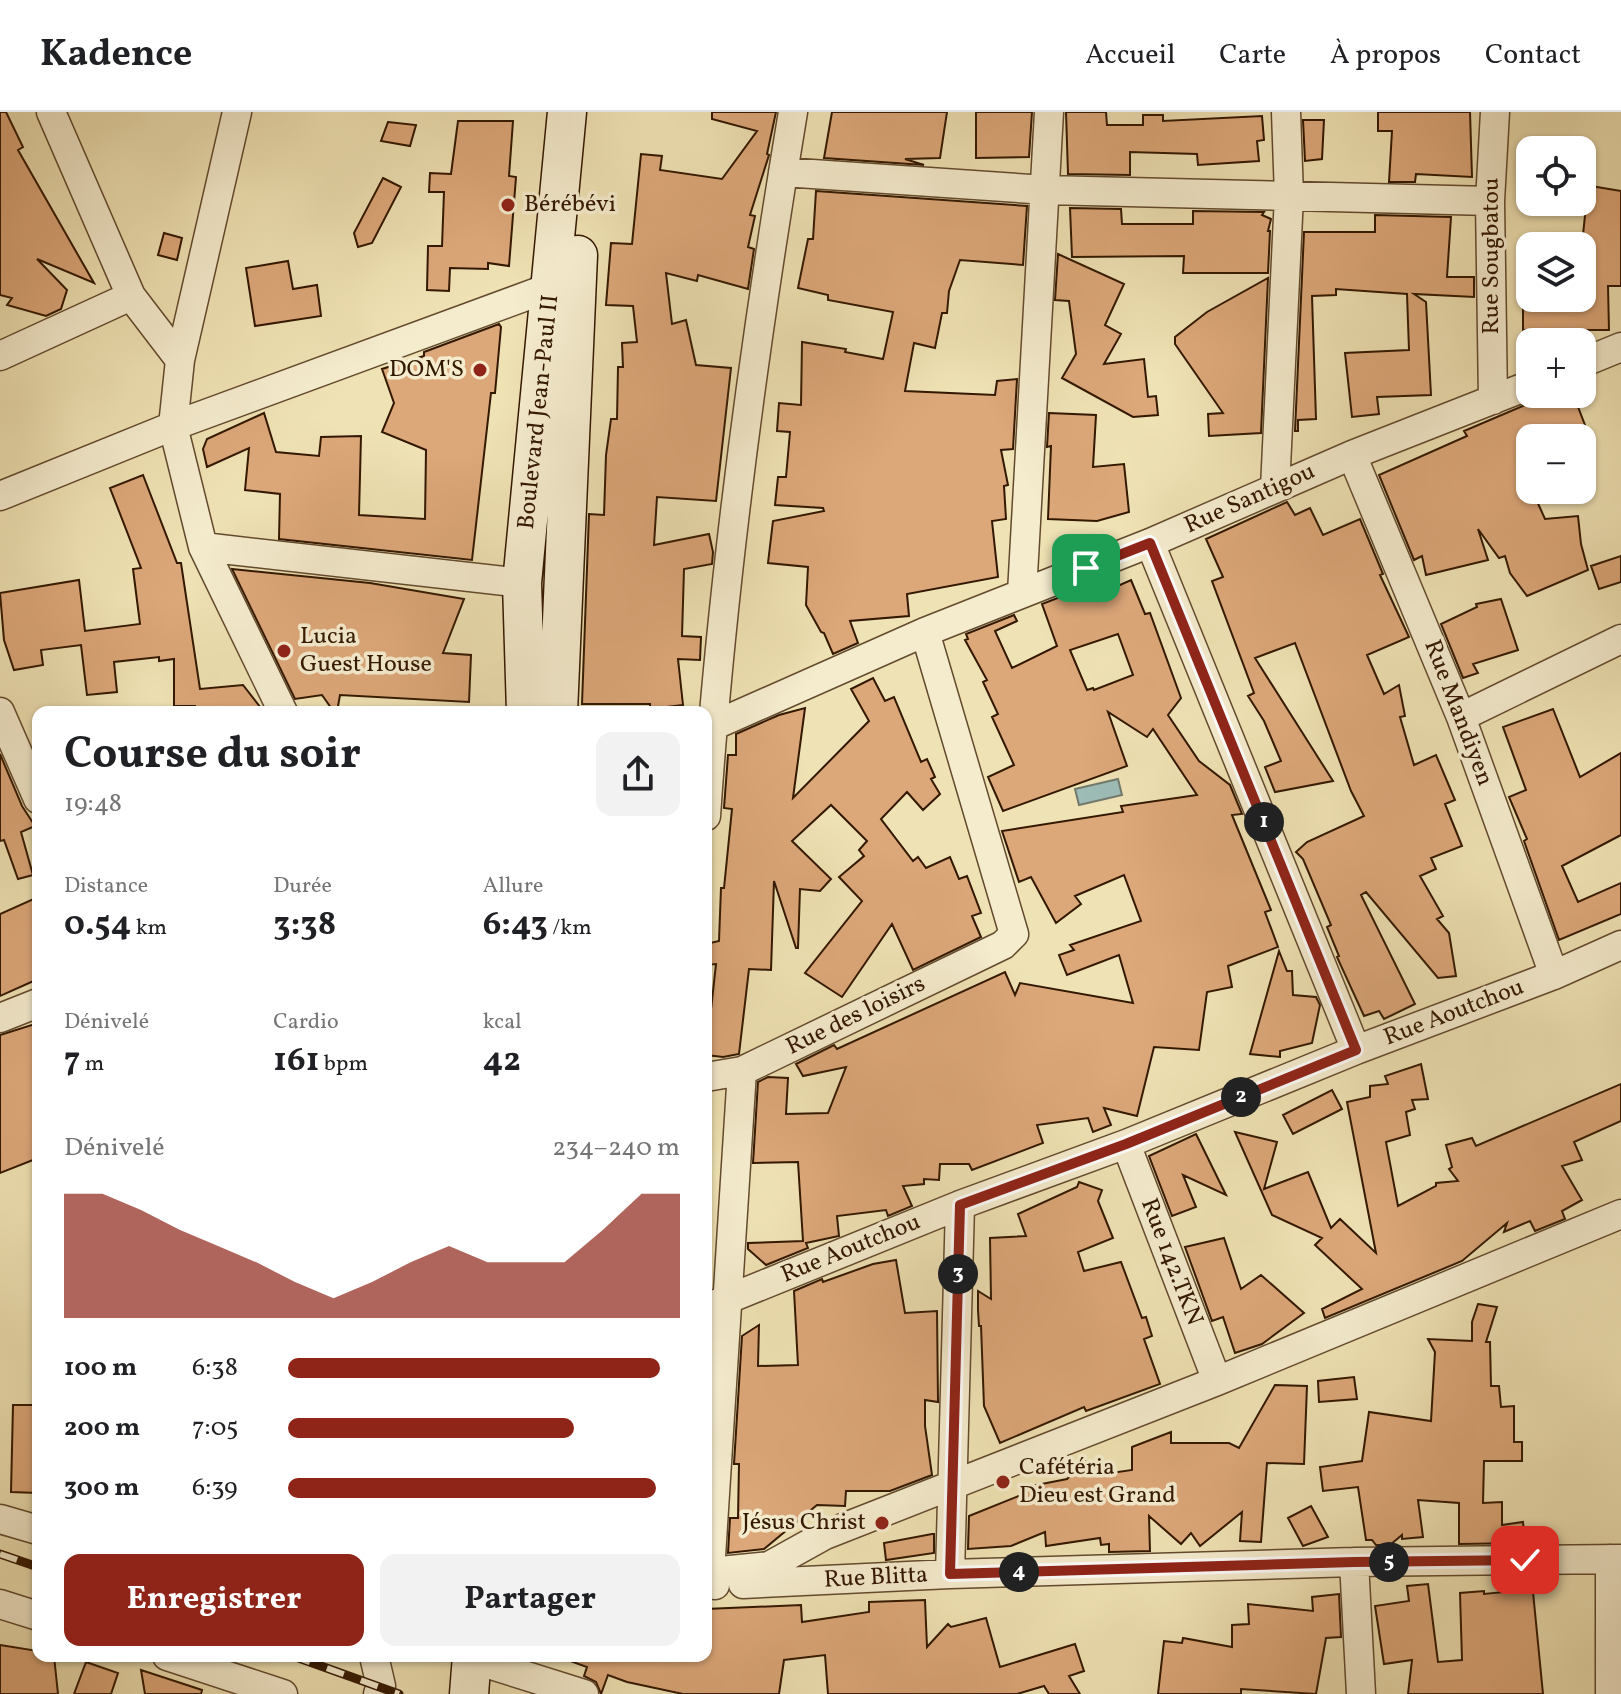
<!DOCTYPE html>
<html lang="fr">
<meta charset="utf-8">
<style>
body{margin:0;font-family:Vollkorn,serif;background:#f2f2f2;color:#202124;height:100vh;display:flex;flex-direction:column;font-size:30px;white-space:nowrap}
*{box-sizing:border-box;margin:0}
p{font-size:26px;color:#757577}
.icon{flex:none;width:44px;height:44px;fill:none;stroke:currentColor;stroke-width:2;stroke-linecap:round;stroke-linejoin:round}
.map{position:relative;flex:1;overflow:hidden}
.sheet{position:absolute;left:32px;top:594px;width:680px;height:956px;display:flex;flex-direction:column;background:#fff;border-radius:16px;box-shadow:0 2px 6px #0004}
.sheet>*{flex:none}
.buttons{position:absolute;left:1516px;top:24px;display:grid;gap:16px}
.buttons a{display:grid;place-items:center;width:80px;height:80px;border-radius:16px;background:#fff;box-shadow:0 2px 6px #0004;font-size:40px}
.pin{position:absolute;display:grid;place-items:center;width:68px;height:68px;color:#fff;margin:-34px;border-radius:16px;box-shadow:0 4px 12px #0006}
.km{position:absolute;width:40px;height:40px;margin:-20px;border-radius:50%;background:#222;color:#fff;font-size:22px;line-height:40px;text-align:center}
.round{display:grid;place-items:center;flex:none;width:84px;height:84px;border-radius:16px;background:#f2f2f2}
.headline{display:flex;align-items:center;justify-content:space-between;height:136px;padding:0 32px}
h1{font-size:44px;font-weight:700;line-height:60px}
.metrics{display:grid;grid-template-columns:repeat(3,1fr);gap:12px;height:136px;padding:8px 32px}
.metrics div{display:grid;align-content:center}
.metrics b{font-size:34px;font-weight:700}
.metrics small{font-size:22px;font-weight:400}
.metrics p{font-size:22px}
.chart{height:224px;padding:16px 32px}
.chart p{display:flex;justify-content:space-between}
.chart svg{width:100%;height:144px;margin-top:8px;fill:#8f2418;opacity:.7}
.button{display:flex;gap:16px;margin-top:auto;padding:16px 32px}
.button a{flex:1;height:92px;border-radius:16px;background:#8f2418;color:#fff;font-size:32px;font-weight:700;line-height:92px;text-align:center}
.button a+a{background:#f2f2f2;color:#202124}
ul{padding:0 32px;list-style:none;font-size:26px}
li{display:grid;grid-template-columns:128px 96px 1fr;align-items:center;height:60px}
li i{height:20px;border-radius:10px;background:#8f2418}
header{display:flex;align-items:center;gap:48px;box-sizing:border-box;height:112px;padding:0 40px;background:#fff;border-bottom:2px solid #e0e0e0}
header strong{font-size:38px}
nav{display:flex;gap:44px;margin-inline-start:auto;font-size:28px}
.map>svg:first-child{display:block}
.water{fill:#9dbcb6;stroke:#737a6d;stroke-width:2}
.building{fill:#dca779;stroke:#331800;stroke-width:2;fill-rule:evenodd}
.lines{fill:none;stroke-linecap:round;stroke-linejoin:round}
.minor-casing{stroke:#624a2d;stroke-width:31}
.secondary-casing{stroke:#331800;stroke-width:41}
.minor{stroke:#f5ecce;stroke-width:28}
.secondary{stroke:#f5ecce;stroke-width:38}
.rail-casing{stroke:#331800;stroke-width:9}
.rail{stroke:#f5ecce;stroke-width:6;stroke-dasharray:18;stroke-linecap:butt}
.route-casing{stroke:#fff;stroke-width:16}
.route{stroke:#8f2418;stroke-width:10}
.poi-dot{fill:#8f2418;stroke:#f5ecce;stroke-width:3}
.labels{text-anchor:middle;dominant-baseline:central;stroke-width:7;stroke-linejoin:round;paint-order:stroke}
.poi-label{font-size:24px;fill:#331800;stroke:#f5ecce;text-anchor:start}
.street-label{font-size:24px;fill:#331800;stroke:#f5ecce}
</style>
<header>
<strong>Kadence</strong>
<nav><a>Accueil</a><a>Carte</a><a>À propos</a><a>Contact</a></nav>
</header>
<div class="map">
<svg width="1621" height="1582" viewBox="0 0 1621 1582">
<rect width="100%" height="100%" fill="#efe2b4"/>
<filter id="stains"><feTurbulence type="fractalNoise" baseFrequency=".0025" numOctaves="4"/><feColorMatrix values="0 0 0 0 .2 0 0 0 0 .09 0 0 0 0 .02 0 0 0 .5 -.17"/></filter>
<radialGradient id="worn" r=".72"><stop offset=".6" stop-color="#630" stop-opacity="0"/><stop offset="1" stop-color="#630" stop-opacity=".3"/></radialGradient>
<path class="water" d="M1118 667 1122 683 1079 693 1075 677Z"/>
<path class="building" d="M0 0H6L23 35 18 38 94 171 37 147 67 178 61 197 46 204 7 193 12 186 0 183Z
M712 0H776L767 42 769 43 750 103 755 104 748 135 754 137 748 177 698 163 697 169 666 161 672 212 686 208 696 253 731 256 716 389 657 385 654 433 709 422 713 440 712 452 684 457 682 524 701 525 700 548 678 547 683 593 650 597V592H582L589 402 604 403 606 343 611 307H617L618 255H623L622 231 637 230 633 194 606 193 611 131 632 132 641 42 662 44 660 58 722 67 757 19 712 7Z
M832 0H947L940 46 905 47 924 53 824 46Z
M976 0H1032L1029 45 976 46Z
M1066 0H1106L1107 13H1143V3H1163V9L1262 4 1264 28 1257 29 1259 49 1198 53 1197 42 1130 40V63L1068 62Z
M1378 0H1470L1472 65 1416 62 1415 70H1389L1392 19H1378Z
M1303 8H1324L1322 47 1305 49Z
M458 9H513L509 64 516 65 509 154 488 151V157L450 156 449 179 427 178 428 134H442L444 80H429L430 61 451 62Z
M388 10 416 13 410 34 381 29Z
M383 66 401 75 372 131 358 135 354 121Z
M1585 73 1621 79V174H1608L1609 218H1523V186H1582V132L1586 94 1582 93Z
M816 79 1027 94 1023 153 960 148 949 179 947 201H942L935 236 914 231 905 279 995 283 997 269 1017 267 1013 337 1001 338 1008 373 1004 374 1006 407 992 409 998 465 907 482 909 504 850 509 858 531 833 542 824 521 821 520 806 493 808 455 768 451 773 409 824 399 823 396 775 393 778 365H786L790 320 777 319 779 291 801 293 802 230 846 237 845 240 883 247 893 200 828 188V183L798 176 808 127H813Z
M1070 96 1121 97 1122 112H1193V99L1264 100 1262 103 1271 107 1268 119H1270L1268 161H1183L1184 144 1072 145Z
M1375 103 1451 105 1447 165H1474V185L1414 182 1426 190 1431 283 1377 285 1379 302 1352 305 1345 241 1409 238 1407 182 1336 177V183L1312 184 1316 307 1298 308V319H1295L1304 120H1375Z
M164 121 182 126 177 148 158 143Z
M1058 142 1124 172 1105 213 1121 222 1104 252 1144 247 1148 285 1156 284 1158 303 1133 305 1062 266 1076 242 1069 189 1055 188Z
M288 149 293 177 317 173 321 204 255 214 246 156Z
M1268 166 1261 321 1209 324 1208 302 1223 301 1175 232V225L1207 200Z
M499 212 501 215 495 281H491L472 448 279 427 280 382 245 378 249 336 207 355 203 337 207 327 264 301 276 340 319 344 321 325 361 324 359 403 425 407 426 338 382 320 394 291 382 257 424 244V240Z
M1551 282H1573L1590 326H1530V378H1532L1545 407 1578 404 1581 432 1588 458 1527 484 1510 461 1505 444 1499 446 1478 417 1488 448 1426 463 1422 444 1414 448 1379 363 1467 324 1464 319Z
M1049 301 1096 303 1093 355 1124 352 1129 400 1097 409 1048 407 1051 334 1047 335Z
M143 363 177 451H181L200 577 243 573 264 600H195V594H174V547L159 549V545L114 550 117 580 87 583 81 533 41 538 43 553 14 558 4 528 0 481 79 468 85 519 140 512 133 457 141 456 110 376Z
M1287 390 1295 403 1310 396 1323 423 1360 407 1383 462 1380 463 1409 525 1367 543 1384 582 1399 573 1405 604 1400 605 1414 653 1436 643 1455 688 1445 692 1462 734 1431 746 1436 757 1420 764 1443 804 1437 807 1449 821 1456 864 1438 866 1366 780 1361 783 1415 892 1384 907 1379 899 1364 904 1337 845 1339 844 1327 815 1331 813 1303 747 1296 740 1307 730 1364 704 1351 679 1295 531 1255 546 1333 669 1275 680 1265 655 1281 649 1264 609 1248 584 1254 581 1212 469 1223 465 1206 427Z
M1621 444V470L1599 477 1591 454Z
M232 457 370 471 464 487 443 541 471 543 469 590 340 583 337 600H334L322 583 295 587Z
M1131 468 1145 502 1150 501 1181 586 1168 603 1199 649 1230 673 1242 702 1232 703 1271 798 1265 800 1278 835 1228 854 1232 875 1207 880 1199 938 1154 935 1137 1004 1104 996 1111 1013 1093 1020 1088 1006 1037 1013 1043 1031 972 1058 969 1052H940L939 1068 924 1067V1072L903 1074 912 1094 888 1104 886 1098 837 1104 839 1124 806 1131 808 1136 766 1153 748 1137V1131L803 1129 798 1050 753 1051 758 970 768 965 788 966 786 1002 828 1001 846 955 803 964 796 952 834 933 837 937 1005 860 1015 883 1020 871 1133 891 1119 843 1067 863 1059 843 1074 838 1070 833 1141 809 1124 763 1075 784 1081 792 1056 811 1031 765 1019 770 1002 719 1123 700 1121 694 1197 683 1153 617 1147 625 1108 600 1127 654 1003 699 988 665 1014 653 992 605 998 602 983 570 987 568 965 528 968 527 966 522 1014 503 1017 509 995 519 1012 556 1057 534 1042 492 1096 471 1102 481ZM1118 522 1133 563 1094 578 1093 576 1087 578 1070 538Z
M1501 487 1518 538 1473 552 1478 561 1463 566 1441 512 1477 495 1476 492Z
M873 566 885 589 894 585 921 650 927 647 935 665 931 667 940 682 923 698 907 680 881 707 913 749 918 745 926 756 950 745 959 767 967 764 981 801 972 804 981 825 913 858 892 812 842 885 805 861 862 789 839 765 864 744 859 738 867 729 831 693 792 729 831 767 820 779 800 777 798 836H796L774 769 771 858 749 857 739 942 723 945 706 943 716 852 706 853V832L719 829 721 776H724L732 697 724 696 728 643H736V622L779 603 805 596 793 686 869 609 851 577Z
M1553 597 1580 665 1621 641V723L1562 754 1578 790 1621 771V802L1559 828 1524 729 1527 727 1509 685 1526 678 1503 615Z
M0 642 22 694 35 714 21 720 33 763 18 767 4 728 0 729Z
M38 785V867L0 884V802Z
M1279 839 1287 859H1292L1293 883 1316 885 1320 893 1312 931 1280 939V945L1250 942Z
M38 911V1046L0 1061V923Z
M1421 952 1428 987 1412 988 1415 997 1406 1000 1410 1023 1386 1030 1398 1094 1436 1074V1071L1458 1069 1449 1057 1452 1055 1446 1033 1472 1026 1476 1034 1621 972V1009L1574 1030 1582 1048 1562 1054 1582 1088 1562 1099 1565 1107 1535 1119 1530 1109 1504 1120 1507 1111 1462 1149 1325 1206 1322 1197 1362 1177 1315 1133 1322 1126 1272 1103 1235 1020 1277 1030 1264 1077 1308 1060 1331 1116 1340 1107 1376 1141 1347 990 1370 985V974L1388 972 1385 964Z
M1332 978 1342 997 1293 1022 1283 1003Z
M1196 1022 1226 1083 1183 1063 1196 1095 1172 1104 1149 1044Z
M1079 1070 1102 1078 1098 1089 1113 1126 1078 1140 1084 1159 1121 1150 1142 1206 1146 1205 1152 1224 1144 1227 1160 1272 1086 1299 1084 1295 1000 1331 984 1294 981 1214H979L978 1198V1179L991 1187 990 1126 1026 1124 1018 1102 1077 1075Z
M1224 1126 1241 1177 1261 1163 1304 1201 1262 1232 1235 1241 1223 1205 1212 1209 1185 1135Z
M896 1148 905 1201 937 1199 938 1290 925 1288V1314L932 1363 890 1379H846L845 1394 817 1393 764 1437 728 1441 730 1406H738L739 1352H734L742 1224 759 1213 758 1254 798 1253 794 1179 822 1167 823 1170 873 1152Z
M1478 1192 1497 1195 1486 1230H1490L1491 1274H1499L1501 1295 1514 1294V1330H1522V1349H1484L1483 1391 1502 1390V1413L1523 1410 1525 1431 1459 1432V1391L1418 1388 1423 1425 1402 1427V1423L1390 1433H1376L1372 1428H1366L1358 1375 1323 1379 1320 1355 1362 1349 1369 1300 1431 1309 1435 1240 1428 1227 1472 1229V1210Z
M1354 1265 1357 1287 1319 1290 1318 1269Z
M1275 1273 1307 1274 1304 1352 1267 1351 1261 1430 1240 1429 1242 1400 1200 1434 1191 1421 1181 1432 1149 1404 1150 1439 1109 1440V1432L1101 1433 1100 1426 1046 1434 1045 1420 1011 1434 968 1437 969 1404 1021 1383V1376L1067 1367 1085 1349 1098 1363 1132 1358V1335L1171 1320V1331H1229L1239 1336Z
M13 1293H38V1381L11 1380Z
M1311 1394 1328 1425 1303 1434 1288 1406Z
M932 1422H934V1441L886 1448 884 1431Z
M1428 1472 1438 1550 1462 1548 1460 1481 1484 1479V1482L1524 1478V1481L1533 1480 1543 1582H1408L1412 1548 1384 1552 1375 1494 1409 1489 1407 1474Z
M1339 1482 1341 1525 1326 1526 1316 1582 1241 1577V1582H1158L1164 1529 1182 1531 1183 1526 1232 1535V1513L1249 1512 1248 1492 1313 1499 1312 1485Z
M925 1488 927 1535 948 1512 951 1515 986 1506 1000 1555 1075 1532 1084 1559 1069 1564 1080 1582H1049L1044 1574 1017 1582H828L825 1543 784 1548 779 1582H683L627 1570 608 1563 601 1582 596 1570 584 1564 587 1555 562 1546V1544H706V1497L801 1493 802 1510 869 1500V1490Z
M0 1533 38 1539V1544H54L58 1582H0Z
M86 1550 118 1561 111 1582H74Z
M141 1558 202 1578 201 1582H145Z"/>
<g class="lines">
<defs>
<path id="minor" d="M51 0 131 184 180 248
M237 0 180 248 173 314 203 435 283 600
M783 60 1046 78 1490 89
M0 244 131 184
M1582 251 1621 235
M1493 288 1490 89 1495 0
M1352 343 1461 605 1554 863
M1275 376 1289 84 1286 0
M0 384 173 314 551 175
M1150 431 1356 938
M203 435 522 471
M1022 481 1049 0
M0 600 38 687
M1461 605 1621 527
M706 617 925 520 1150 431 1352 343 1530 273
M706 704C722 468 754 233 793 0
M0 906 38 891
M706 965 742 959 1003 833 1014 822 925 520
M1126 1032 1217 1269
M706 1196 960 1093 1126 1032 1356 938 1554 863 1621 833
M0 1407 38 1418
M1354 1450 1361 1582
M710 1460 769 1454 825 1423 1217 1269 1621 1102
M950 1462 960 1093
M743 1472 950 1462 1354 1450 1621 1447
M715 1473 710 1460 742 959
M0 1492 38 1504
M167 1544 283 1582
M374 1544 381 1574 378 1582
M472 1547 584 1582
M1610 1582V1447"/>
<path id="secondary" d="M526 600 522 471 567 0
M558 600 578 143
M469 1582 472 1544"/>
</defs>
<use href="#minor" class="minor-casing"/>
<use href="#secondary" class="secondary-casing"/>
<use href="#minor" class="minor"/>
<use href="#secondary" class="secondary"/>
<defs>
<path id="rail" d="M0 1442 38 1455
M293 1544 399 1582"/>
</defs>
<use href="#rail" class="rail-casing"/>
<use href="#rail" class="rail"/>
</g>
<g class="lines">
<defs>
<path id="route" d="M1086 456 1150 431 1356 938 1126 1032 960 1093 950 1462 1354 1450 1525 1448"/>
</defs>
<use href="#route" class="route-casing"/>
<use href="#route" class="route"/>
</g>
<g class="poi-dot">
<circle cx="508" cy="93" r="8"/>
<circle cx="480" cy="258" r="8"/>
<circle cx="284" cy="539" r="8"/>
<circle cx="1003" cy="1370" r="8"/>
<circle cx="882" cy="1411" r="8"/>
</g>
<g class="labels">
<g class="poi-label">
<text x="524" y="93">Bérébévi</text>
<text x="464" y="258" text-anchor="end">DOM'S</text>
<text x="300" y="525">Lucia<tspan x="300" dy="28">Guest House</tspan></text>
<text x="1019" y="1356">Cafétéria<tspan x="1019" dy="28">Dieu est Grand</tspan></text>
<text x="866" y="1411" text-anchor="end">Jésus Christ</text>
</g>
<g class="street-label">
<text transform="translate(1492 144) rotate(-90)">Rue Sougbatou</text>
<text transform="translate(539 300) rotate(-84)">Boulevard Jean-Paul II</text>
<text transform="translate(1250 387) rotate(-24)">Rue Santigou</text>
<text transform="translate(1458 601) rotate(69)">Rue Mandiyen</text>
<text transform="translate(1454 901) rotate(-21)">Rue Aoutchou</text>
<text transform="translate(856 904) rotate(-26)">Rue des loisirs</text>
<text transform="translate(851 1137) rotate(-22)">Rue Aoutchou</text>
<text transform="translate(1171 1150) rotate(69)">Rue 142.TKN</text>
<text transform="translate(876 1466) rotate(-3)">Rue Blitta</text>
</g>
</g>
<rect width="100%" height="100%" filter="url(#stains)"/>
<rect width="100%" height="100%" fill="url(#worn)"/>
</svg>
<div class="buttons">
<a><svg class="icon" aria-label="locate" viewBox="0 0 24 24"><circle cx="12" cy="12" r="6"/><path d="M12 2v4M12 18v4M2 12h4M18 12h4"/></svg></a>
<a><svg class="icon" aria-label="layers" viewBox="0 0 24 24"><path d="M12 4l9 5-9 5-9-5zM3 14l9 5 9-5"/></svg></a>
<a>+</a>
<a>−</a>
</div>
<div class="pin" style="left:1086px;top:456px;background:#1e9e55"><svg class="icon" aria-label="arrive" viewBox="0 0 24 24"><path d="M6 21V4h12l-3 4 3 4H6"/></svg></div>
<div class="pin" style="left:1525px;top:1448px;background:#d93025"><svg class="icon" aria-label="check" viewBox="0 0 24 24"><path d="M5 12l5 5 9-10"/></svg></div>
<b class="km" style="left:1264px;top:710px">1</b>
<b class="km" style="left:1241px;top:985px">2</b>
<b class="km" style="left:958px;top:1162px">3</b>
<b class="km" style="left:1019px;top:1460px">4</b>
<b class="km" style="left:1389px;top:1450px">5</b>
<section class="sheet">
<div class="headline"><div><h1>Course du soir</h1><p>19:48</p></div><a class="round"><svg class="icon" aria-label="share" viewBox="0 0 24 24"><path d="M12 15V3M7 8l5-5 5 5M5 13v7h14v-7"/></svg></a></div>
<div class="metrics">
<div><p>Distance</p><b>0.54<small> km</small></b></div>
<div><p>Durée</p><b>3:38</b></div>
<div><p>Allure</p><b>6:43<small> /km</small></b></div>
</div>
<div class="metrics">
<div><p>Dénivelé</p><b>7<small> m</small></b></div>
<div><p>Cardio</p><b>161<small> bpm</small></b></div>
<div><p>kcal</p><b>42</b></div>
</div>
<div class="chart"><p><span>Dénivelé</span>234–240 m</p>
<svg viewBox="0 0 160 44" preserveAspectRatio="none"><path d="M0 44V6L10 6L20 11L30 17L40 22L50 27L60 33L70 38L80 33L90 27L100 22L110 27L120 27L130 27L140 17L150 6L160 6V44z"/></svg>
</div>
<ul>
<li><b>100 m</b>6:38<i style="width:95%"></i></li>
<li><b>200 m</b>7:05<i style="width:73%"></i></li>
<li><b>300 m</b>6:39<i style="width:94%"></i></li>
</ul>
<div class="button"><a>Enregistrer</a><a>Partager</a></div>
</section>
</div>
